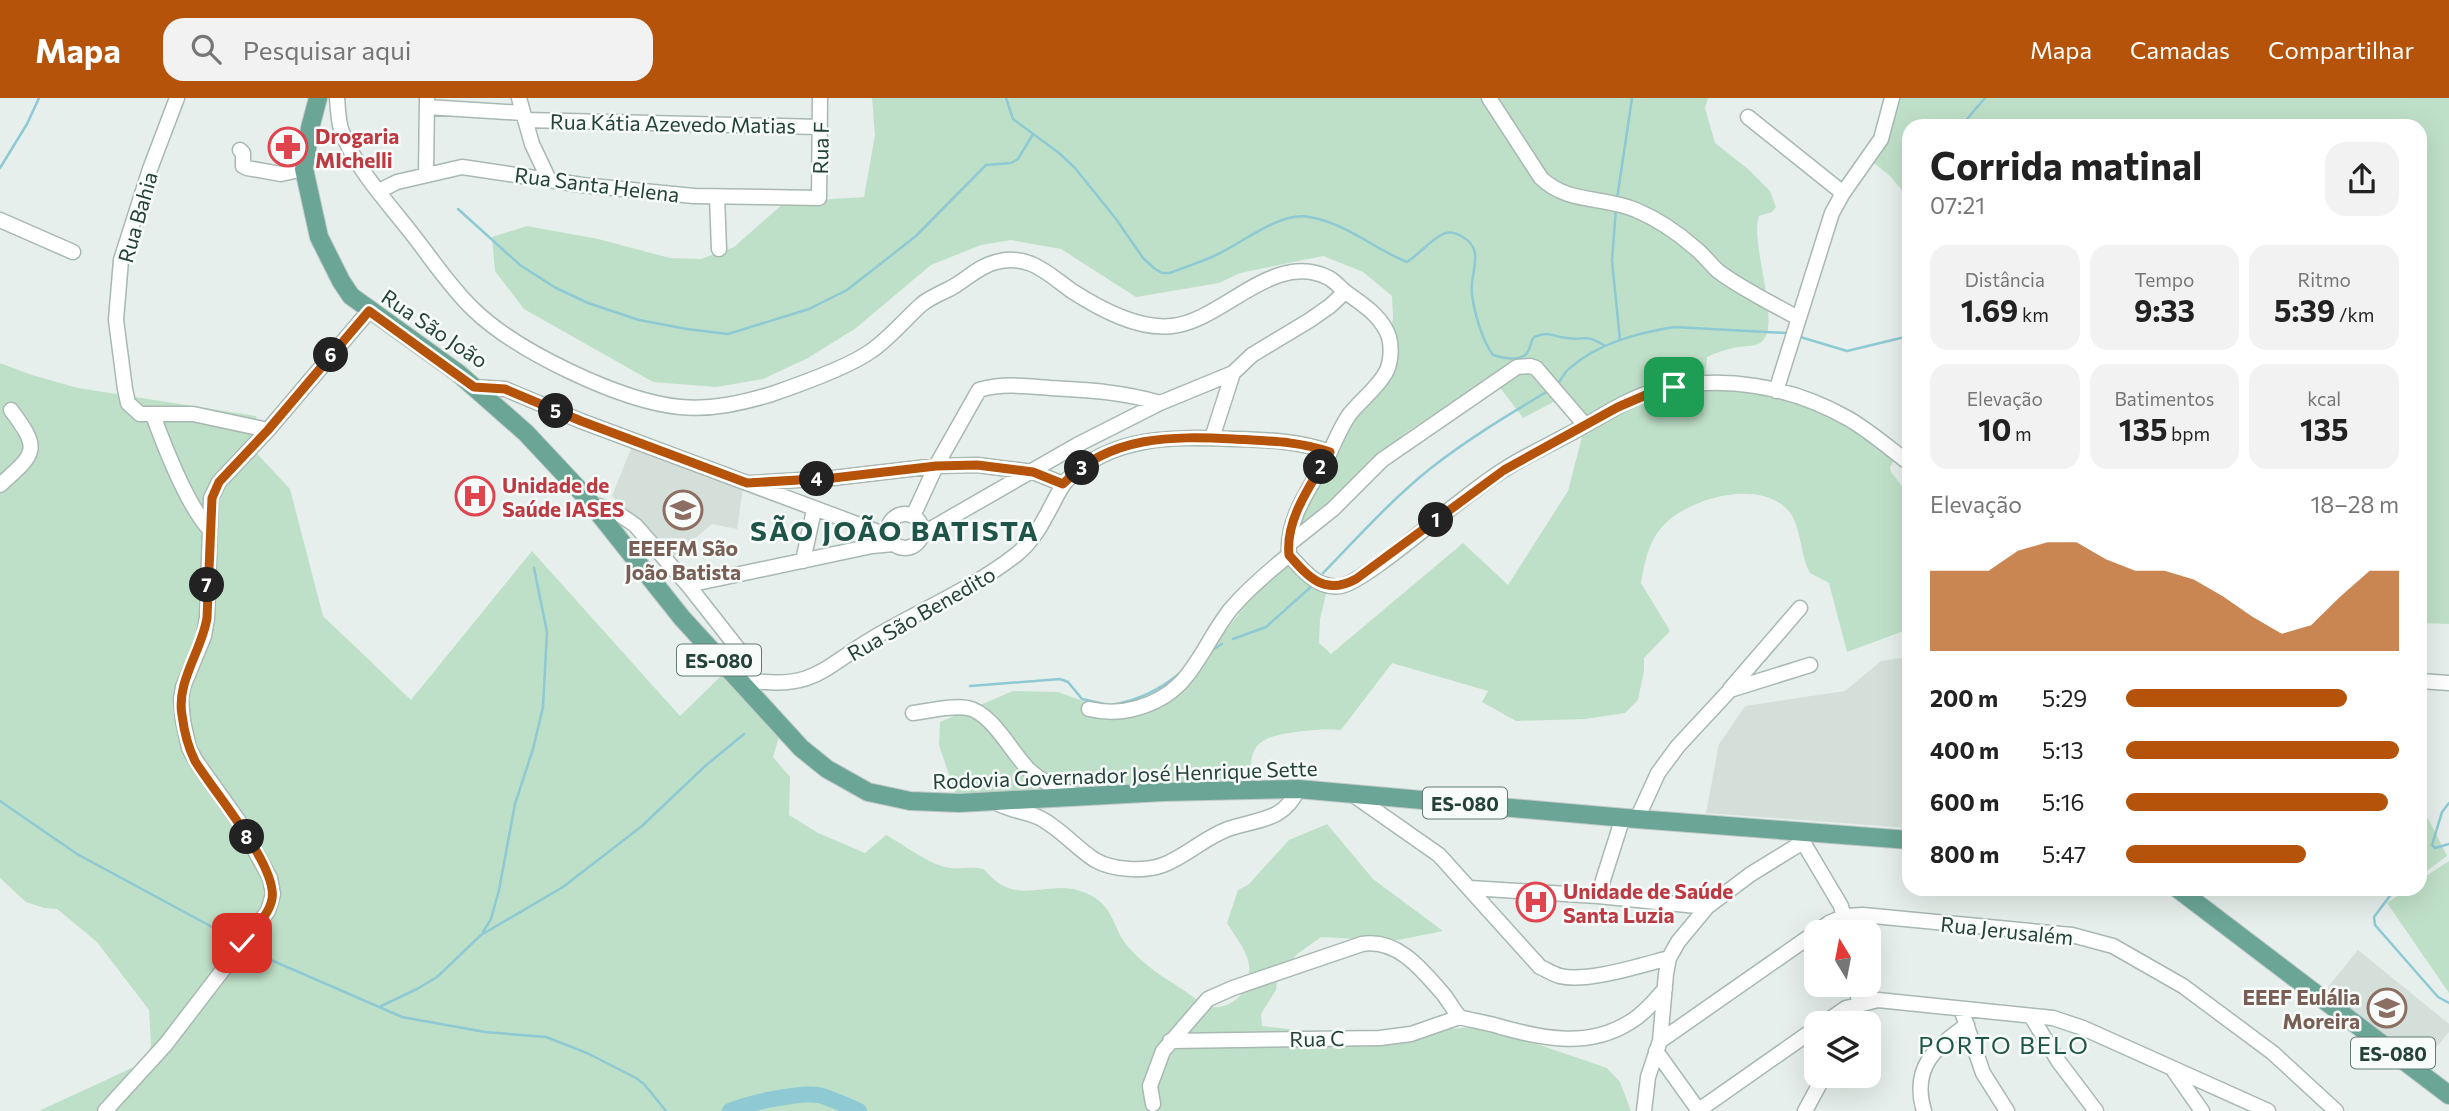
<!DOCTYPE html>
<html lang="pt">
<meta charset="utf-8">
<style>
body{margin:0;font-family:Commissioner,sans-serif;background:#f2f2f2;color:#222;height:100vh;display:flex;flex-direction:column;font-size:26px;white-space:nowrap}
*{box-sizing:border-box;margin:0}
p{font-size:23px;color:#767676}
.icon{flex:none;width:38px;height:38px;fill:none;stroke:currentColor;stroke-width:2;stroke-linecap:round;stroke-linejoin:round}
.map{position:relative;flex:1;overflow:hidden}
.details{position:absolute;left:1902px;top:21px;width:525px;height:777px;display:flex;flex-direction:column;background:#fff;border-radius:21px;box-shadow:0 7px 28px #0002}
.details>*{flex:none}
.needle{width:46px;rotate:350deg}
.buttons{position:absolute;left:1804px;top:822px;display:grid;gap:14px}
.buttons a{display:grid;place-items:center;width:77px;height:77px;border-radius:14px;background:#fff;box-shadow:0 7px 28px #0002;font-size:35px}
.pin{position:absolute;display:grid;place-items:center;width:60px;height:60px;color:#fff;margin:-30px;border-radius:14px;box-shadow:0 4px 10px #0006}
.km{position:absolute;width:35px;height:35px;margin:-18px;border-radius:50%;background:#222;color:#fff;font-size:19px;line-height:35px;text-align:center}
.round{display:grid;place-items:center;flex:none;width:74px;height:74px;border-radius:21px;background:#f2f2f2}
.head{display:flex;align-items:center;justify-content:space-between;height:119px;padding:0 28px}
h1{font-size:38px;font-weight:700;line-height:52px}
.stats{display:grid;grid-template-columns:repeat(3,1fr);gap:10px;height:119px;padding:7px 28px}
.stats div{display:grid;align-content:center;border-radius:18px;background:#f2f2f2;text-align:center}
.stats b{font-size:30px;font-weight:700}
.stats small{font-size:19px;font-weight:400}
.stats p{font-size:19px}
.chart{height:196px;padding:14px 28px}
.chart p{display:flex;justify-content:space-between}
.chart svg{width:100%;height:126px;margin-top:7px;fill:#b45309;opacity:.7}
ul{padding:0 28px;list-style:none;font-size:23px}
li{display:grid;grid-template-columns:112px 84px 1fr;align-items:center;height:52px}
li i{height:18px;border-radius:9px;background:#b45309}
header{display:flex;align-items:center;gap:42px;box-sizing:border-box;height:98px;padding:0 35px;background:#b45309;color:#fff}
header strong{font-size:33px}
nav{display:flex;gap:38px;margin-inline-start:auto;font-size:24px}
.search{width:490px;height:63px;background:#f2f2f2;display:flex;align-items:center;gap:18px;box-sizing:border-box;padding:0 24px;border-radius:21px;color:#767676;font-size:26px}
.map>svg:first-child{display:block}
.built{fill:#d4dfda}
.green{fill:#bfe0c8}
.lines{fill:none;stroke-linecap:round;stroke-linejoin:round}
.stream{stroke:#8ec9d4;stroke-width:2.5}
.river{stroke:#8ec9d4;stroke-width:16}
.minor-casing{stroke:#a8b8b2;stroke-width:17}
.major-casing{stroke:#c2cac8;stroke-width:20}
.minor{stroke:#fff;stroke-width:14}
.major{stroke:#6aa596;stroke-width:18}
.route-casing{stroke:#fff;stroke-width:14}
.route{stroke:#b45309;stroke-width:9}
.labels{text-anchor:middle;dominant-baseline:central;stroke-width:5;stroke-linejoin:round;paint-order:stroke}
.shield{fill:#f7fbf9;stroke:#637a73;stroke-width:2}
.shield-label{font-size:19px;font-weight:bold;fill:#24423a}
.street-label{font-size:21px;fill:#24423a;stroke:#f7fbf9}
.health-label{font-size:21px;font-weight:bold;fill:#be3a42;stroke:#f7fbf9;text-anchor:start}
.education-label{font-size:21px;font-weight:bold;fill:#785e54;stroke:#f7fbf9}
.quarter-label{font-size:24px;letter-spacing:2px;fill:#1f5548;stroke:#f7fbf9}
.district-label{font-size:28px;font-weight:bold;letter-spacing:2px;fill:#1f5548;stroke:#f7fbf9}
</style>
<header>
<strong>Mapa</strong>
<div class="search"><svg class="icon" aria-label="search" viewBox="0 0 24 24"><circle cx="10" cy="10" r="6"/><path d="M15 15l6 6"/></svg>Pesquisar aqui</div>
<nav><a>Mapa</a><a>Camadas</a><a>Compartilhar</a></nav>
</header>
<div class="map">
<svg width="2449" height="1013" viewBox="0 0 2449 1013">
<rect width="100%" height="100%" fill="#e6efeb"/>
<path class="built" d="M632 348 743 390 737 431 712 426 673 459 612 398Z
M1909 559V730L1706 715 1719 646 1745 608 1845 593 1881 563Z
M2358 852 2449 926V934L2419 970 2324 894Z"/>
<path class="green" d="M872 0H1708L1705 10 1715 45 1748 71 1770 93 1776 109 1772 114 1759 118C1749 145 1784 231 1760 245 1752 250 1742 247 1733 250 1724 252 1715 255 1707 259L1704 289C1755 293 1800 302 1847 325 1864 333 1881 347 1897 358L1890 369 1891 374 1909 397V531L1847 554 1829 485 1810 475C1799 455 1802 427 1787 411 1757 380 1685 401 1661 430 1648 445 1644 467 1641 485L1670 533 1644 560V572L1638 602 1625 615 1585 621 1516 623 1482 604 1488 593 1392 565 1341 632C1325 630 1311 632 1296 634 1263 638 1246 645 1252 683L956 697 939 647 940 624 1013 593 1058 594 1108 612 1181 590 1270 476 1288 468 1311 486 1327 492 1320 521 1319 545 1331 556 1463 445 1508 487 1568 393 1584 331 1565 298 1523 320 1492 279 1408 333 1292 439 1298 418 1388 254 1393 220 1392 198 1363 174 1323 158 1240 175 1219 185 1136 199 1061 151 1011 142 981 147 931 167 856 230 808 260 763 281 716 289 653 284 524 211 495 173 492 139 527 128 598 141 670 160 701 161 734 149 785 104 864 99 875 37Z
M1898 0H2449V526L2420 525V28H1909V101L1890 78 1870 62Z
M0 265 32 277 78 290 256 318 260 338 251 349 290 391 323 518 411 602 532 453 680 618 726 573 780 635 773 659 790 679 789 717 818 735 865 755 886 737C903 746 932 769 951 770 963 771 970 768 984 771 1017 813 1047 778 1086 795 1116 808 1111 830 1130 851 1146 869 1165 880 1185 893 1192 898 1204 908 1212 909 1236 911 1251 890 1249 867 1248 854 1234 837 1227 825L1238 792 1248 787 1289 742 1327 726 1373 781 1443 833 1393 843 1321 839 1296 857 1277 883 1276 892 1261 916 1262 928 1362 939 1472 929 1540 947 1607 970 1620 984 1631 1013H39L149 962 151 946 149 912 97 844 57 811 44 810 26 804 0 780Z
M2420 710 2430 724 2447 758 2420 778Z
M2449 763V895L2387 805 2408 791H2420V782Z"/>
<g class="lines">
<path class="stream" d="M1006 0 1013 21 1059 55 1075 70 1116 121 1143 160 1155 171 1162 175H1170C1185 169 1201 164 1216 157 1241 146 1280 113 1309 119 1346 125 1374 151 1407 164 1419 156 1429 144 1441 137 1447 133 1455 134 1461 138 1487 151 1469 175 1472 196 1474 214 1482 242 1493 257 1502 260 1520 264 1527 255 1531 250 1530 244 1534 239 1553 232 1550 239 1567 240 1587 243 1582 235 1604 247
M1961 28 1985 0
M0 70 27 26 39 0
M1617 101 1632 0
M1616 110 1612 163 1620 242
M458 111 520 167 556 190 588 205 639 222 687 231 728 236 809 211 847 192 916 138 986 67 1011 65 1018 61 1033 36
M1797 238 1847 253 1909 238
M1557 288C1561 282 1564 274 1570 270 1598 245 1638 235 1674 229L1786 235
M1323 475C1358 439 1392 401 1431 370 1468 341 1508 317 1548 293
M1233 541 1266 529 1313 487
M1212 552 1222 546
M970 588 1060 581 1068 584 1082 601 1104 606
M1111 607C1136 603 1161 591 1180 575
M0 703 77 756 238 843
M2449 705 2442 714 2432 747 2435 750 2449 746
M2395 791 2374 819 2375 827 2438 899 2449 905
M483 834 491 821 499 792 515 706 533 651 543 609 547 534 534 470
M246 849 271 862 402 919 485 934 546 939 587 955 636 980 644 986 666 1013
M379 909 417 891 437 879 481 837 563 789 642 728 704 669 744 636"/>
<path class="river" d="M730 1013C747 1005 800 994 818 997 825 998 851 1009 859 1013"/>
<defs>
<path id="minor" d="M177 0 150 71 121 162 116 222 125 291 128 305 140 316H193L268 332
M337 0C338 10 338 21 341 31 353 66 382 98 405 127 428 155 447 186 473 211 516 253 620 303 680 309 712 312 742 305 772 296 798 287 849 269 871 253 890 240 905 221 922 206 932 198 945 194 956 187 969 179 980 168 996 164 1029 155 1048 176 1072 193 1100 211 1138 232 1172 228 1223 223 1274 151 1329 180 1336 184 1341 191 1347 195 1363 207 1382 218 1389 239 1392 250 1391 266 1385 276 1376 291 1360 303 1349 317 1340 330 1335 344 1328 358 1311 389 1286 420 1289 457
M519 0 532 46 549 82
M1489 0 1541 80C1568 106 1603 98 1636 112 1657 121 1678 135 1695 150 1704 157 1710 166 1718 173 1740 190 1773 206 1798 220
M427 9 523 15
M1748 19 1843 95
M525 22 820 29
M240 52 243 55V68L247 70 281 76 304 71
M426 76 427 1
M379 93 397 84 462 69 582 87 694 98 819 100 820 0
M717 99 719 151
M0 122 73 154
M474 289 505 291 581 323 889 438
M1776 293 1832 115 1843 95 1881 41 1892 0
M153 317C165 350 186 405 209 431
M1212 340 1233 275
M751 385 833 380 936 368 977 367 1033 374 1063 386
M0 387C36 355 41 352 11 312
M591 406 613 412 635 427 688 487 743 557 755 583
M888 433a17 17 0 1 1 34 0a17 17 0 1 1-34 0Z
M913 418 936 368 979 292C1003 285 1026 288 1050 290 1088 292 1124 294 1160 305
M922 436 1077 347 1160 305 1233 275 1252 257 1310 222 1330 208 1345 194
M1289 446 1333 411 1382 362 1517 269 1530 268 1536 270 1585 327
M1289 457C1303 472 1318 492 1341 488 1362 484 1425 430 1445 415 1465 400 1484 384 1505 371 1527 357 1551 346 1575 333 1601 319 1626 301 1655 293 1720 275 1791 288 1849 321 1871 334 1889 350 1909 365
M803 463 814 412
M688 487 872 448 894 446
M755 583C813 591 825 569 870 542 918 513 973 491 1017 456 1034 442 1043 424 1053 405 1057 397 1061 389 1067 382 1113 336 1176 339 1236 341 1269 342 1299 343 1330 354
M2420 583 2449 585
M1730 591 1800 510
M1089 611C1106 615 1120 615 1137 610 1192 595 1199 552 1230 512 1247 492 1269 473 1289 457
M913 615C930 613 951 607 968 610 992 615 1012 655 1029 672 1043 685 1060 691 1077 698
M1352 696 1439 757 1540 869C1547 872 1553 876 1560 878 1586 885 1642 867 1669 860
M995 704C1010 713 1025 713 1040 720 1061 731 1075 749 1095 762 1112 772 1144 774 1163 767 1186 758 1204 740 1228 731 1256 721 1284 724 1298 691
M1637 721 1658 675 1678 648 1730 592 1810 567
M1803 744 1841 808 1848 835
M1470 790 1598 798 1707 809
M1598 798 1623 719
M1961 911 1983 975 2007 1013
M2031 918 2059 964 2096 1013
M1823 926 1846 910 1878 902 2053 920 2083 930 2268 1013
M1851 926 1859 905 1856 887
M1170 943 1380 940 1411 936 1460 919
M1660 943 1829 825 1845 818 1863 817 2072 837 2113 848 2183 888 2273 955 2336 1013
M1656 953 1699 1013
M2174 973 2202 1013
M1153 1006 1150 988 1163 953 1208 901 1233 890 1362 846C1398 840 1423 873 1444 897 1449 903 1454 914 1460 919 1464 921 1494 926 1501 929 1544 941 1589 950 1630 924 1644 916 1654 903 1665 891
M1699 1012 1816 930
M105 1013 166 946 268 813 273 796 270 780 238 722 196 663 189 650 183 623 181 601 183 589 204 538 207 520 211 400 219 384 268 332 369 213
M1644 1013 1648 979 1660 943 1666 876 1669 860 1678 844 1707 809 1751 776 1803 744 1807 733
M1805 1013 1824 978
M1924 1013C1911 970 1935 949 1967 927"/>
<path id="major" d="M318 0 310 30 304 71 319 139 341 183 351 198 458 275 526 335 585 398 682 520 801 650 827 671 868 694 910 703 959 705 1163 694 1298 691 1637 721 1909 742
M2178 791 2449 997"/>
</defs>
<use href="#minor" class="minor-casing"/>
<use href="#major" class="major-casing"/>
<use href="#minor" class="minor"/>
<use href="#major" class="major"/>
</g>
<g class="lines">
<defs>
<path id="route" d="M242 845C252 832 269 818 272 801 278 768 213 693 195 663 188 649 184 633 182 617 176 584 202 552 207 520L212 400 219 384 268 332 369 213 474 289 505 291 581 323 747 385 833 380 936 368 977 367 1033 374 1063 386C1109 337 1172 338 1234 341 1268 343 1298 343 1330 354 1313 384 1285 420 1289 457 1309 480 1325 498 1356 481L1504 372 1618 309 1655 293 1674 289"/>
</defs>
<use href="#route" class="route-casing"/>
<use href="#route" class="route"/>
</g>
<defs>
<symbol id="pharmacy-ring" viewBox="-11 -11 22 22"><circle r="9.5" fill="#f7fbf9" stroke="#e0444e" stroke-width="1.5"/><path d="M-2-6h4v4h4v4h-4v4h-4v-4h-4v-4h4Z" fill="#e0444e"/></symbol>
<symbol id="hospital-ring" viewBox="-11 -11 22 22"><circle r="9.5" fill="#f7fbf9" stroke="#e0444e" stroke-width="1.5"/><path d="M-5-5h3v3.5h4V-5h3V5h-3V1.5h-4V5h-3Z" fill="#e0444e"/></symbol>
<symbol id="school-ring" viewBox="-11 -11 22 22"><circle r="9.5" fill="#f7fbf9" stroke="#8d6e63" stroke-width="1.5"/><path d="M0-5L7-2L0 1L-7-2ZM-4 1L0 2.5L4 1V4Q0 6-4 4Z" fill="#8d6e63"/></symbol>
</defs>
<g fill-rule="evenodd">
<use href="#pharmacy-ring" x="266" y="27" width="44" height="44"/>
<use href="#hospital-ring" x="453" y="376" width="44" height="44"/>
<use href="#school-ring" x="661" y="390" width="44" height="44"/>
<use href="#hospital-ring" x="1514" y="782" width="44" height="44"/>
<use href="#school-ring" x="2365" y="888" width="44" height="44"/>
</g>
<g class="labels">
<g class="shield">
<rect x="677" y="546.5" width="84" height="31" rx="5"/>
<rect x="1423" y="689.5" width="84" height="31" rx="5"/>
<rect x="2351" y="939.5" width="84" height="31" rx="5"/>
</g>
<g class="shield-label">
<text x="719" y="562">ES-080</text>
<text x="1465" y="705">ES-080</text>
<text x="2393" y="955">ES-080</text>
</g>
<g class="street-label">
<text transform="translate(673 25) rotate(1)">Rua Kátia Azevedo Matias</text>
<text transform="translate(820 50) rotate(-89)">Rua F</text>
<text transform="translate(597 86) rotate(7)">Rua Santa Helena</text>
<text transform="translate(137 119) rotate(-74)">Rua Bahia</text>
<text transform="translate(435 230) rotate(34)">Rua São João</text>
<text transform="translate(921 515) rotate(-30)">Rua São Benedito</text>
<text transform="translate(1125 676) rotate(-2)">Rodovia Governador José Henrique Sette</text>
<text transform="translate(2007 832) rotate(6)">Rua Jerusalém</text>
<text transform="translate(1317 940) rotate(-1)">Rua C</text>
</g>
<g class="health-label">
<text x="315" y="37">Drogaria<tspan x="315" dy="24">MIchelli</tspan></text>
<text x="502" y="386">Unidade de<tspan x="502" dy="24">Saúde IASES</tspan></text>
<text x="1563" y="792">Unidade de Saúde<tspan x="1563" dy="24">Santa Luzia</tspan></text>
</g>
<g class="education-label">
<text x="683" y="449">EEEFM São<tspan x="683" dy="24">João Batista</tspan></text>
<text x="2360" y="898" text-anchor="end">EEEF Eulália<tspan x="2360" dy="24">Moreira</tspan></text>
</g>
<g class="quarter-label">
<text x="2004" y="946">PORTO BELO</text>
</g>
<g class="district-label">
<text x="895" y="432">SÃO JOÃO BATISTA</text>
</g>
</g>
</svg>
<div class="buttons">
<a><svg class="needle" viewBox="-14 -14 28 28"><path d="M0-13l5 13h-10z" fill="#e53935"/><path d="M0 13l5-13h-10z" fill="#767676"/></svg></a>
<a><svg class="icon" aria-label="layers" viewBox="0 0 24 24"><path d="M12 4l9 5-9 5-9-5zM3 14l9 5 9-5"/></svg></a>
</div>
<div class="pin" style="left:1674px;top:289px;background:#1e9e55"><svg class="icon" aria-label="arrive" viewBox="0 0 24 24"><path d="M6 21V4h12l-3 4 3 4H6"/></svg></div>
<div class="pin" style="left:242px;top:845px;background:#d93025"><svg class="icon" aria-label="check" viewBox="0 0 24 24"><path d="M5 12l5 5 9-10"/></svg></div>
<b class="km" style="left:1436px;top:422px">1</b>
<b class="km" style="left:1321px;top:369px">2</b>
<b class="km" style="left:1082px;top:370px">3</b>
<b class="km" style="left:817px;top:381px">4</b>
<b class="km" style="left:556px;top:313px">5</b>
<b class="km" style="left:331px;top:257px">6</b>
<b class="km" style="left:207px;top:487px">7</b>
<b class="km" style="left:247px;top:739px">8</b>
<section class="details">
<div class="head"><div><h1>Corrida matinal</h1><p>07:21</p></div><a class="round"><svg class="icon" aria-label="share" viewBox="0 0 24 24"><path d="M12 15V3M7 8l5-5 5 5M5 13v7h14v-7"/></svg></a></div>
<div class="stats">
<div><p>Distância</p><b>1.69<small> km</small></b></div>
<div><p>Tempo</p><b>9:33</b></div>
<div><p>Ritmo</p><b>5:39<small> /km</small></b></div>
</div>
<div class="stats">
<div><p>Elevação</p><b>10<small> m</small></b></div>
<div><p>Batimentos</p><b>135<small> bpm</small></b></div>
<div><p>kcal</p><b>135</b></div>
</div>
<div class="chart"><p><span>Elevação</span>18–28 m</p>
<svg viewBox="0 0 160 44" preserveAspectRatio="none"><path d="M0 44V16L10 16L20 16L30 9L40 6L50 6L60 12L70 16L80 16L90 19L100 25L110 32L120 38L130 35L140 25L150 16L160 16V44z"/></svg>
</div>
<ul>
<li><b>200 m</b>5:29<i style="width:81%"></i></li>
<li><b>400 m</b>5:13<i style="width:100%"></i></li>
<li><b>600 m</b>5:16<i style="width:96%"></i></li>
<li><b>800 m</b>5:47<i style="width:66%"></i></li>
</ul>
</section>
</div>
